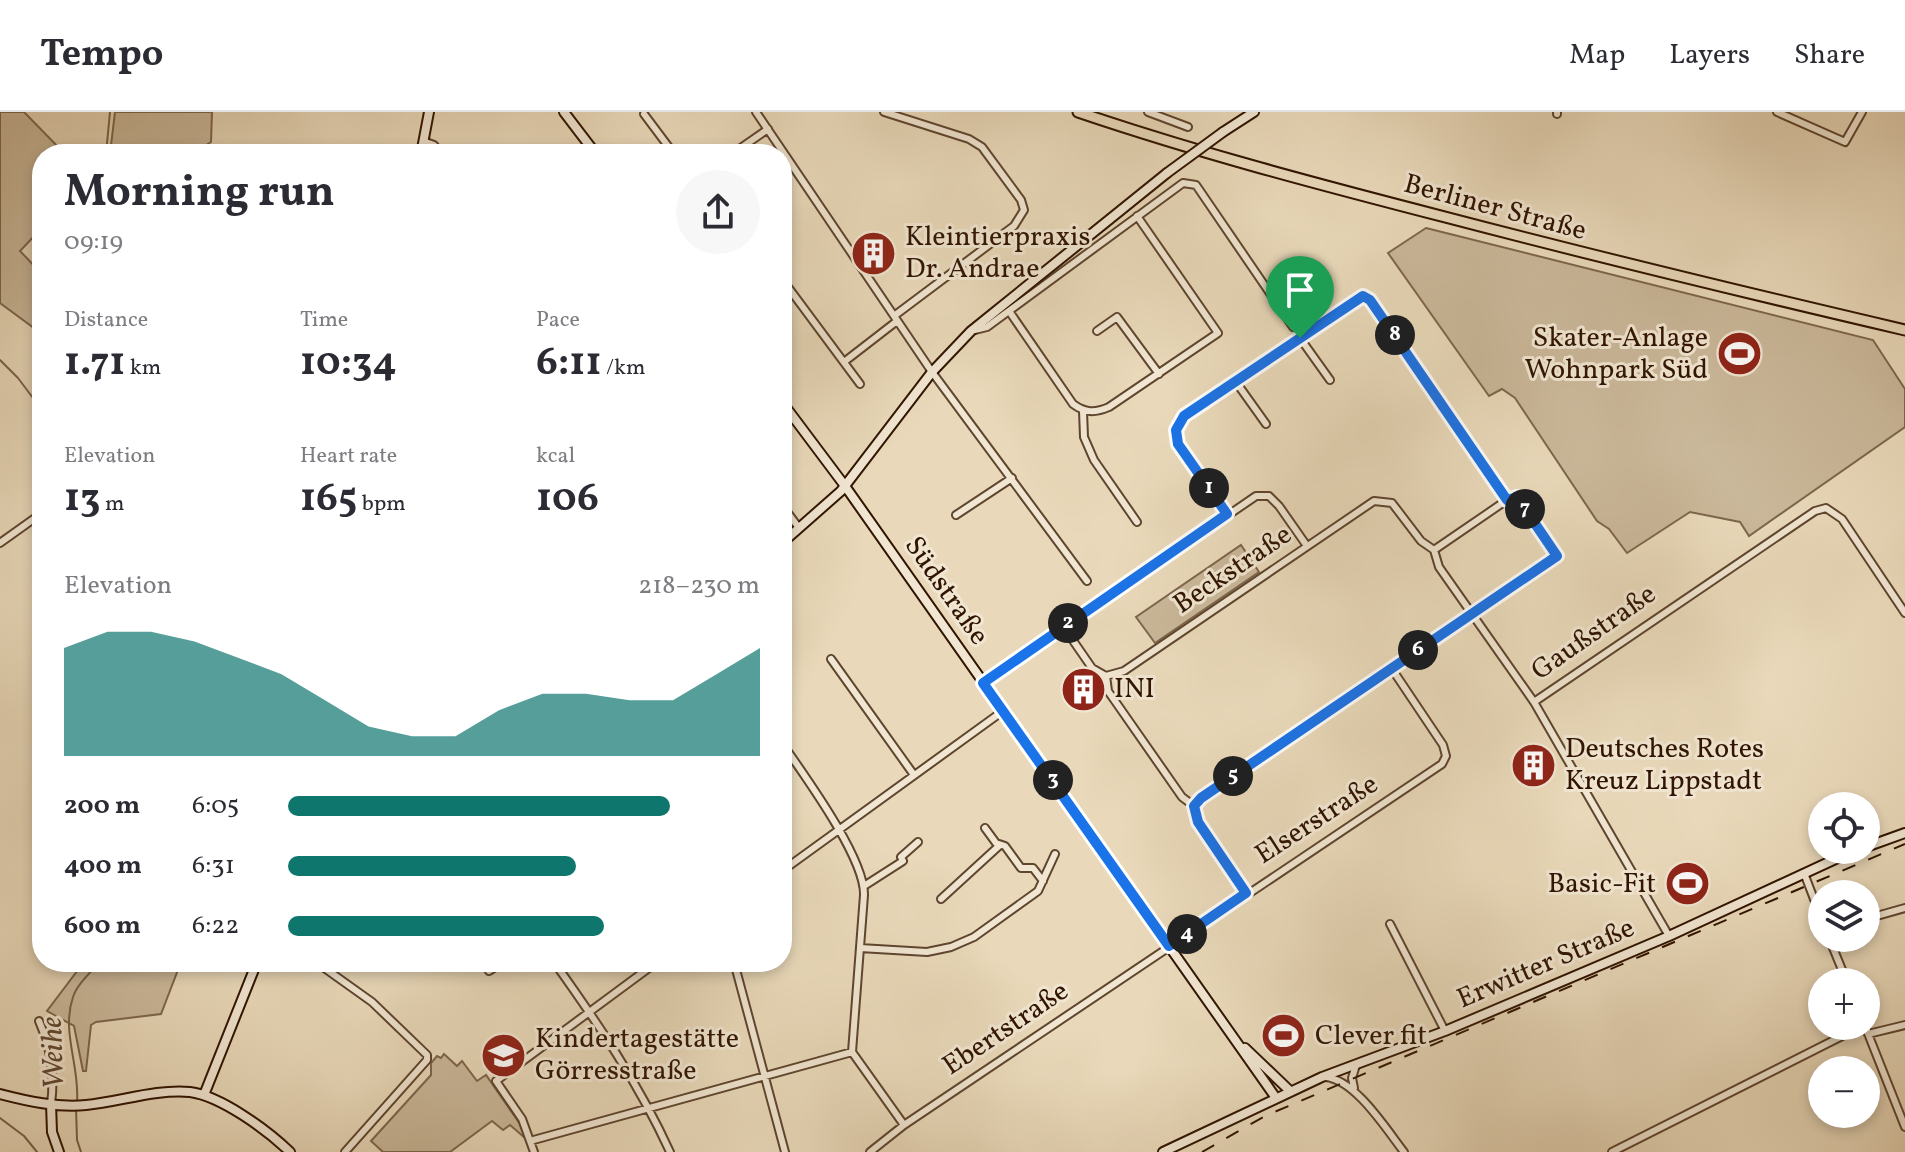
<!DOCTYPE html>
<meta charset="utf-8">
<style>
body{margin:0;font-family:Vollkorn,serif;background:#f7f7f7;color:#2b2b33;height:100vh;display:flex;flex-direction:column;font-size:30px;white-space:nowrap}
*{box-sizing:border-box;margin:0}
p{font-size:26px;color:#7c7c81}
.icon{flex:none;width:44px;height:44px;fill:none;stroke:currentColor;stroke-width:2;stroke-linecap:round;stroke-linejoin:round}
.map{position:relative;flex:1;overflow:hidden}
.drawer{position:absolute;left:32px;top:32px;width:760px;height:828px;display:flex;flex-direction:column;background:#fff;border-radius:32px;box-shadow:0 4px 12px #0003}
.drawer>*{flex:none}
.buttons{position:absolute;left:1808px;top:680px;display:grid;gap:16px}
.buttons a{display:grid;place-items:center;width:72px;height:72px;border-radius:50%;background:#fff;box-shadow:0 4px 12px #0003;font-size:40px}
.pin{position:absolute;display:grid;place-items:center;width:68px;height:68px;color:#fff;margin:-82px -34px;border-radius:50% 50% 50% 0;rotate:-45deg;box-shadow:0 0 8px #0007}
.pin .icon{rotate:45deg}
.km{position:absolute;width:40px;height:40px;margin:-20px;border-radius:50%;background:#222;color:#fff;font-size:22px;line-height:40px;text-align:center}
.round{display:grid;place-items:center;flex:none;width:84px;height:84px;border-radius:42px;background:#f7f7f7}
.summary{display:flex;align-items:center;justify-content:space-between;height:136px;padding:0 32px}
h1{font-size:44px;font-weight:700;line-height:60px}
.stats{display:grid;grid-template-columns:repeat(3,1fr);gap:12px;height:136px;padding:8px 32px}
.stats div{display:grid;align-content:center}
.stats b{font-size:40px;font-weight:700}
.stats small{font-size:22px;font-weight:400}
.stats p{font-size:22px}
.chart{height:224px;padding:16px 32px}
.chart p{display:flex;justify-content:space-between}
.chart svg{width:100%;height:144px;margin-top:8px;fill:#0f766e;opacity:.7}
ul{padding:0 32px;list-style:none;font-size:26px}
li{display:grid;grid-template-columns:128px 96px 1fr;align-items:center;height:60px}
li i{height:20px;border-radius:10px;background:#0f766e}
header{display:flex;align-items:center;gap:48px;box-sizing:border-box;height:112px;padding:0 40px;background:#fff;border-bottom:2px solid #e1e1e2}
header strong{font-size:38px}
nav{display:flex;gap:44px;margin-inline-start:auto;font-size:28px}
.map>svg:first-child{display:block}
.green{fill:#cab89a;stroke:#7d664d;stroke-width:2}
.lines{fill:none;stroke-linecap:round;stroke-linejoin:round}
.stream{stroke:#79624a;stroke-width:2}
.street-casing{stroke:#5e452e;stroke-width:10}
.secondary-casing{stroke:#301400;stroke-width:12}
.primary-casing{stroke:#301400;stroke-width:13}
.street{stroke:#f1e6d2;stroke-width:6}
.secondary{stroke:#f1e6d2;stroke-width:8}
.primary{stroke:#e9d9ba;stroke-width:9}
.rail{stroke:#301400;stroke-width:2;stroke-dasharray:14 14;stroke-linecap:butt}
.secondary-bridge-casing{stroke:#301400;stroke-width:12;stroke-linecap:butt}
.secondary-bridge{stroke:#f1e6d2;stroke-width:8}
.route-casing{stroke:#fff;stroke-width:16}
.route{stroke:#1a73e8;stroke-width:10}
.labels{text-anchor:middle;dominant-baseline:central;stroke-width:6;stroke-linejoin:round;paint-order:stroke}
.street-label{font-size:28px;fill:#301400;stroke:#f1e6d2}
.poi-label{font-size:28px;fill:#301400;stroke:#f1e6d2;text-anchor:start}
.water-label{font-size:30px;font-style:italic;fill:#614831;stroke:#f1e6d2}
</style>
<header>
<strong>Tempo</strong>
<nav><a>Map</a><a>Layers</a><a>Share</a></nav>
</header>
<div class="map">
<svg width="1905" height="1040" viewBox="0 0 1905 1040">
<rect width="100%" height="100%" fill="#e9d9ba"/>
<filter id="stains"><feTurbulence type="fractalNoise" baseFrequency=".0025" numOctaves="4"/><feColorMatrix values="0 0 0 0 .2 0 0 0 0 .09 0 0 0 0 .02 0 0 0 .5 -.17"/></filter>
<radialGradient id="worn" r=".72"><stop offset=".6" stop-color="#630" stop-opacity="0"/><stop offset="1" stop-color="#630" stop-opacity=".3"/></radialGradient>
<path class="green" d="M0 0H24L65 42H42V125L37 121 20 139 42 162V222L0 191Z
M115 0H212L211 30 197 39 198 42H110Z
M1426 116 1873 228 1905 277V315L1749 424 1740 410 1690 400 1627 441 1609 417 1597 409 1515 286 1502 277 1489 284 1388 141Z
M1241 433 1259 460 1155 531 1136 505Z
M84 850H181L161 902 96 910 91 913 86 959H83L74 914 47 899Z
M444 942 457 954 462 949 477 969 486 963 520 1012 525 1026 510 1013 503 1018 492 1009 450 1040H383L371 1029 431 963V951L437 944 441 946Z"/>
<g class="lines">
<path class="stream" d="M106 42 110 0
M0 248 18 266 42 298
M77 990C80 954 61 920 73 885 77 872 91 860 100 850
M76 996 77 1028 81 1040
M0 1006 24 1024 37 1040"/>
<defs>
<path id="street" d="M756 0 932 260 1087 469
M884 0 969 27 982 35 1021 88 1024 98 1014 114 894 204
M1148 0 1188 15
M1557 0V2
M1777 0 1845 30 1862 0
M644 2 674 42
M423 29 434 33 441 42
M732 42 768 17
M782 167 860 272
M1009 199 1073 292C1085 301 1095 301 1109 295L1218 221 1137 104
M975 218 987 215 1183 71 1196 73 1293 215
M1097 219 1117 205 1159 262
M1300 226 1330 268
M844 250 897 209
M1236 270 1266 312
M1083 299 1084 325 1094 348 1137 410
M782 393 799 416
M956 403 1012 366
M0 431 42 401
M1434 438 1507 388
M1063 514 1092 556 1106 564 1108 579 1182 685 1194 694 1198 710 1246 781
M831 547 914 663
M1106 564 1124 559 1374 389 1392 391 1421 429 1434 438 1439 455 1534 590 1669 824
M983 571 1256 384H1269L1279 394 1307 434
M1534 590 1815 399 1826 396 1842 407 1905 501
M782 631C804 663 865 746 864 783L852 940 904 1013
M1194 694 1201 686 1557 444 1517 385 1507 388 1370 188 1363 184 1184 304 1176 318 1178 332 1227 402
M985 716 996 731 1005 734 1021 756H1033L1043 769
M782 759 1003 599
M1804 761 1822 808
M864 774 903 749 901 745 918 730
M941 787 1000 733
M1866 807 1905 796
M1390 812 1445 919
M1829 826 1847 870
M860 836 927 840 951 835 974 825 1038 779 1055 742
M316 850 372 890 427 943V948L345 1040
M483 850 489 859 503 850
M554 850C597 910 639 972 670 1040
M734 850 785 1040
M39 909C51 937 55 962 51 992
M1865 914 1905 1015
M1868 922 1905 913
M1325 965C1355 967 1386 1017 1404 1040
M1354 976 1352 966 1356 953
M530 1029 852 940
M534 1040 522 1007 496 969 657 850
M870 1040 904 1013 1442 652 1446 644 1443 633 1392 557
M1612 1040 1862 914"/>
<path id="secondary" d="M564 0 596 42
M1223 20 1254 0
M421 42 429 0
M782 290 845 374 1276 986
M782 431 841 379 932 260 971 219 1167 61
M1866 735 1905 721
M1245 936 1290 979
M0 982C27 989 58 996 86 993 120 990 154 977 190 980 221 984 267 1018 290 1040
M204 983 257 850
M51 992 52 1020 59 1040
M1163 1040 1322 965 1445 919 1669 824 1855 738"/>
<path id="primary" d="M1078 0C1199 41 1321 73 1445 105 1598 145 1751 182 1905 218"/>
</defs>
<use href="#street" class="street-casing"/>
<use href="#secondary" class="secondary-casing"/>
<use href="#primary" class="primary-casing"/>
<use href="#street" class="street"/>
<use href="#secondary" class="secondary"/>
<use href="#primary" class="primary"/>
<path class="rail" d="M1202 1040 1265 1004 1905 732"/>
<defs>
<path id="secondary-bridge" d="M1167 61 1223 20"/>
</defs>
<use href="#secondary-bridge" class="secondary-bridge-casing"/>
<use href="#secondary-bridge" class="secondary-bridge"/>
</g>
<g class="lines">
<defs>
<path id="route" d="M1363 184 1370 188 1507 388 1517 385 1557 444 1201 686 1194 694 1198 710 1246 781 1169 834 983 571 1227 402 1178 332 1176 318 1184 304Z"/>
</defs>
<use href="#route" class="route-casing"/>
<use href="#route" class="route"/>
</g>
<defs>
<symbol id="building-disc" viewBox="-11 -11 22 22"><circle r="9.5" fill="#8f2418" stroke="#f1e6d2"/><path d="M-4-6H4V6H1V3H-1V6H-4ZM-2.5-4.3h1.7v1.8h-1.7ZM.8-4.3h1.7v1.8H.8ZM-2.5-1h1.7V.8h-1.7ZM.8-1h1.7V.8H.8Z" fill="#fff"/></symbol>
<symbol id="stadium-disc" viewBox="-11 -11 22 22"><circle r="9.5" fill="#8f2418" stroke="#f1e6d2"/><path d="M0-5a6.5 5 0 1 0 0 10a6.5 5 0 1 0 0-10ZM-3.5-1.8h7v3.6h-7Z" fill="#fff"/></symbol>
<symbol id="school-disc" viewBox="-11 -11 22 22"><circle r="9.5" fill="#8f2418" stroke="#f1e6d2"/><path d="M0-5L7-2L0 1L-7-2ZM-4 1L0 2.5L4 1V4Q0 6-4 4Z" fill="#fff"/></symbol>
</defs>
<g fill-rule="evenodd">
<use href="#building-disc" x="848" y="116" width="51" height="51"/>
<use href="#stadium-disc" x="1714" y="216" width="51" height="51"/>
<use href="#building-disc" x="1058" y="552" width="51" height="51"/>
<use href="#building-disc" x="1508" y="628" width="51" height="51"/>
<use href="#stadium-disc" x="1662" y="746" width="51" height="51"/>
<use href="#stadium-disc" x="1258" y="898" width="51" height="51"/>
<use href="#school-disc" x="478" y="918" width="51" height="51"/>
</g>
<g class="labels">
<g class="street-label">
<text transform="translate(1495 96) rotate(15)">Berliner Straße</text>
<text transform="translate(1233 458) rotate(-34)">Beckstraße</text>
<text transform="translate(946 479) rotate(55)">Südstraße</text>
<text transform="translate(1594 521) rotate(-35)">Gaußstraße</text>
<text transform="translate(1317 708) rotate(-33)">Elserstraße</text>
<text transform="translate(1546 852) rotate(-23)">Erwitter Straße</text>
<text transform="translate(1006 917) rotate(-34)">Ebertstraße</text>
</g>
<g class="poi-label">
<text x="905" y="125">Kleintierpraxis<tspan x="905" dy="32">Dr. Andrae</tspan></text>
<text x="1708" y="226" text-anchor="end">Skater-Anlage<tspan x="1708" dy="32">Wohnpark Süd</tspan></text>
<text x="1114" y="577">INI</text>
<text x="1565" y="637">Deutsches Rotes<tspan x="1565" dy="32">Kreuz Lippstadt</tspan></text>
<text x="1656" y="772" text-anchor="end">Basic-Fit</text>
<text x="1315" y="924">Clever fit</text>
<text x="535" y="927">Kindertagestätte<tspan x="535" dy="32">Görresstraße</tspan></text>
</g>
<g class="water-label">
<text transform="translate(54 941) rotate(-92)">Weihe</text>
</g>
</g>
<rect width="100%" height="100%" filter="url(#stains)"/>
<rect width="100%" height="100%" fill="url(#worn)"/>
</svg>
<div class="buttons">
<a><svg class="icon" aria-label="locate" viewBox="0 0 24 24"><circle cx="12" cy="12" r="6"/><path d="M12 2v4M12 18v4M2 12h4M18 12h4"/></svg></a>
<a><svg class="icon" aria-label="layers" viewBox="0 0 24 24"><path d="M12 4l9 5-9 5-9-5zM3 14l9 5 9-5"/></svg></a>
<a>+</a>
<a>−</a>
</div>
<div class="pin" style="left:1300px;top:226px;background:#1e9e55"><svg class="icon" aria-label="arrive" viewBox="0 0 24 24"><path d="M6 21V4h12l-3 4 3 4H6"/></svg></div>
<b class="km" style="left:1209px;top:376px">1</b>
<b class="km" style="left:1068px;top:511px">2</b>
<b class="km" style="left:1053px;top:668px">3</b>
<b class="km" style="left:1187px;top:822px">4</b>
<b class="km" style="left:1233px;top:664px">5</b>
<b class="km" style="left:1418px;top:538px">6</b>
<b class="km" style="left:1525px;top:397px">7</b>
<b class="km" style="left:1395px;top:223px">8</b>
<section class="drawer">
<div class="summary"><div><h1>Morning run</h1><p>09:19</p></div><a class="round"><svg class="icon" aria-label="share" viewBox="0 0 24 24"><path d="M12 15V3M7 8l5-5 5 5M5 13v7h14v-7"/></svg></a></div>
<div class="stats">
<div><p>Distance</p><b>1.71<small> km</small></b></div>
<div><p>Time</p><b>10:34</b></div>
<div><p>Pace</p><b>6:11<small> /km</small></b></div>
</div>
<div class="stats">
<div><p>Elevation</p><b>13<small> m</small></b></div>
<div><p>Heart rate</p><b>165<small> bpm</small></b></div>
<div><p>kcal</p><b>106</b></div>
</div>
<div class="chart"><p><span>Elevation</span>218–230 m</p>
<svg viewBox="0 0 160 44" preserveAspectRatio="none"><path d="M0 44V11L10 6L20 6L30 9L40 14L50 19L60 27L70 35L80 38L90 38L100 30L110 25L120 25L130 27L140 27L150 19L160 11V44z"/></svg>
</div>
<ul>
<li><b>200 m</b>6:05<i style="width:81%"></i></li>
<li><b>400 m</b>6:31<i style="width:61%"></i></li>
<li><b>600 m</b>6:22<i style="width:67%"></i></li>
</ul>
</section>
</div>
